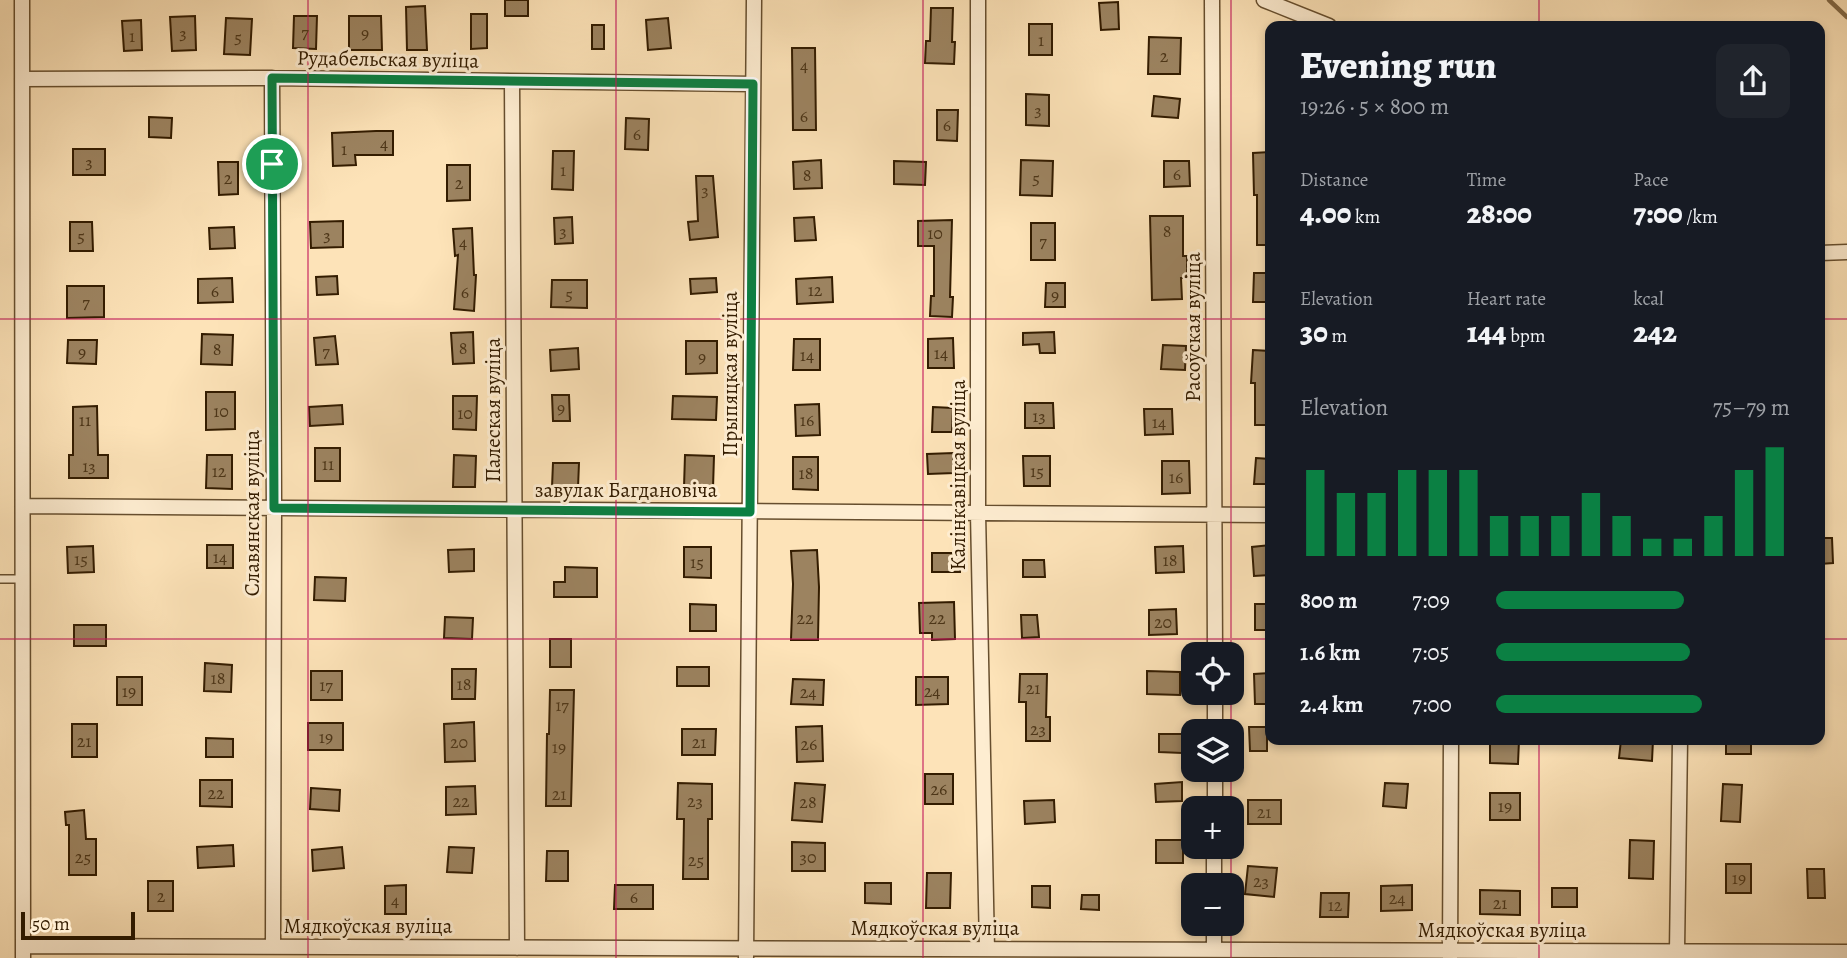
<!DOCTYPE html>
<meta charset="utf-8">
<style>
body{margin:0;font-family:Alegreya,serif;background:#20242c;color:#f1f3f6;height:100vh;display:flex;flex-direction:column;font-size:26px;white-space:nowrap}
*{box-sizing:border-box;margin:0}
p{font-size:23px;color:#9ea1a6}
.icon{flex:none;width:38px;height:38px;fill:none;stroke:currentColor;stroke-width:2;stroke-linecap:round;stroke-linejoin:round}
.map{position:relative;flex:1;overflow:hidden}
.panel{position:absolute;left:1265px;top:21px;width:560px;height:724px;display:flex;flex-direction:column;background:#171b24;border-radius:14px;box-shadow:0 4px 10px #0003}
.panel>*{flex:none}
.tools{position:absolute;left:1181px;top:642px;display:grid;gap:14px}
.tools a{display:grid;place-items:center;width:63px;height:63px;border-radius:14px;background:#171b24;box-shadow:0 4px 10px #0003;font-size:35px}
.scale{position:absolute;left:21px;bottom:18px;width:114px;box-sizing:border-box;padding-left:7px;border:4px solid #331c00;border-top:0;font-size:19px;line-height:24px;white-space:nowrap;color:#331c00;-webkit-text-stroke:5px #feedd1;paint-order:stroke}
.pin{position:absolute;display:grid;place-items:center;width:60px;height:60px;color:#fff;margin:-30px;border:4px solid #fff;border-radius:50%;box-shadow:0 2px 7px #0007}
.round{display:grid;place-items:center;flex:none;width:74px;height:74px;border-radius:14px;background:#20242c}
.summary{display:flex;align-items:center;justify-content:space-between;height:119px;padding:0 35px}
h1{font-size:38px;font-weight:800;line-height:52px}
.metrics{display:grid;grid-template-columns:repeat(3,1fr);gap:10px;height:119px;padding:7px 35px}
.metrics div{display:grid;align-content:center}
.metrics b{font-size:30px;font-weight:800}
.metrics small{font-size:19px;font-weight:400}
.metrics p{font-size:19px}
.chart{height:196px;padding:14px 35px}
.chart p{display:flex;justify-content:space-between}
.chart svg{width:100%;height:126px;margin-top:7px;stroke:#0b8043;stroke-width:6}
ul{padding:0 35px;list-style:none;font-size:23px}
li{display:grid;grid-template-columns:112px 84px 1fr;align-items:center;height:52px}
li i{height:18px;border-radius:9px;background:#0b8043}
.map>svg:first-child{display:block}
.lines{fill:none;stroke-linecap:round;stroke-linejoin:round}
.stream{stroke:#836b49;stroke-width:4.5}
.building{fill:#9c8360;stroke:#331c00;stroke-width:2}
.service-casing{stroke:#664e2e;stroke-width:10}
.minor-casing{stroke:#664e2e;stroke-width:17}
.service{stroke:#feedd1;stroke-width:7}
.minor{stroke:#feedd1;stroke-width:14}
.route-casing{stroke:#fff;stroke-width:14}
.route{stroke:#0b8043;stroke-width:9}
.grid{fill:none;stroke:#c2185b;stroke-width:2;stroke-opacity:0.55}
.labels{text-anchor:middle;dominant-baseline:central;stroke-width:6;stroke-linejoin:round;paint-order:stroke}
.number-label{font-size:18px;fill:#4d3618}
.street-label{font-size:21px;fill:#331c00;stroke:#feedd1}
</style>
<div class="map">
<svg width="1847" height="958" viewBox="0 0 1847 958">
<rect width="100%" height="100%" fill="#fde3b8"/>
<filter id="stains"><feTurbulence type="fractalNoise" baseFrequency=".00286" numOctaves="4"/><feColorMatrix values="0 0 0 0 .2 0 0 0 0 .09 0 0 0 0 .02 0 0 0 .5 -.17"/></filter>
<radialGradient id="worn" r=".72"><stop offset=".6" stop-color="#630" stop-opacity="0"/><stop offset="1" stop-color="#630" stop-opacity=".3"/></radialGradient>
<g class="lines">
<path class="stream" d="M1829 0 1847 17"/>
</g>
<path class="building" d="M505 0H528V16H505Z
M1118 2 1119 29 1101 30 1099 3Z
M425 6 427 50H407L406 7Z
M931 8H953L952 42H955L954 64 925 63 926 41H930Z
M471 14H487V48L471 49Z
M195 16 196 50 172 51 170 17Z
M294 16H317L316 49 293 48Z
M349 16H381L382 50H349Z
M226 18 252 19 250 55 224 54Z
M668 18 671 48 648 50 646 20Z
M141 20 142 50 124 51 122 21Z
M1029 24H1052V55H1029Z
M592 25H604V49H592Z
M1149 37 1181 38 1180 74H1148Z
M792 48H815L816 130H793Z
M1026 94 1049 95V126L1026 125Z
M1154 96 1180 99 1178 118 1152 116Z
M937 110H958L957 141 937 140Z
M149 117 172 118 171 138 149 137Z
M626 118 649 119 648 150 625 149Z
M376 131H393V155H355L356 165 333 166 332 133Z
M73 149H105V175H73Z
M553 151H574L573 190 552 189Z
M1270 152V245H1257V195H1254L1253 153Z
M821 160 822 188 794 189 793 162Z
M1021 160 1053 161 1052 196 1020 195Z
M894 161 926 162 925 185 894 184Z
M1164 161H1189L1190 186 1164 187Z
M218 162H238V194L219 195Z
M447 165H470V200L447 201Z
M696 176H713L718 237 690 240 688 222 698 221Z
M1150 216H1183V256H1187V278H1181L1182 299 1152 300Z
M572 217 573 243 555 244 554 218Z
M814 217 816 240 795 241 794 218Z
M952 220 950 297H953L952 317 930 316 931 296H934V246H918V221Z
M343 221V247L311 248 310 222Z
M70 222H92L93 251H70Z
M1031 223H1055V260H1031Z
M234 227 235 248 210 249 209 228Z
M472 228 474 275H476L474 311 454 309 458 255 455 256 453 229Z
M1254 273H1270V302H1253Z
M337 276 338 294 317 295 316 277Z
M832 277 833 302 797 304 796 279Z
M232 278 233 302 198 303V279Z
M716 278 717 292 691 294 690 279Z
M552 280H587V308L551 307Z
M1046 283H1065V307H1045Z
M67 286H104V317L67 318Z
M473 332 474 363 453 364 451 333Z
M1054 332 1055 353H1040L1039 344 1023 345V333Z
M202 334 233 335 232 365 201 364Z
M335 336 338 364 316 365 314 338Z
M953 338 954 368H928V339Z
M794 339H820V370H793Z
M68 340H97L96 364 67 363Z
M686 341H717V373L686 374Z
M1163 345 1186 346 1185 370 1161 369Z
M578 348 579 369 551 371 550 350Z
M1253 350 1270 351V425H1255V383H1251Z
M206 392H235V429L206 430Z
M552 395H569L570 421H553Z
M453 396H477L476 430 453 429Z
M673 396 717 397 716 420 672 419Z
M1025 403H1053L1054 428H1025Z
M819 404 820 435 796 436 795 405Z
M342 405 343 424 310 426 309 407Z
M97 406 98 455H108V478H69V455H73V407Z
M933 407 953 408 952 432H932Z
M1144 409H1172L1173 434 1145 435Z
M315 448H340V481H315Z
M953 453 954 473 928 474 927 454Z
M207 455H232V489L206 488Z
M454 455 476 456 475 487H453Z
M685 455 714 456 713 488 684 487Z
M1023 456H1050V486H1024Z
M793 457H818V490L793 489Z
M1256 458 1270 459V484H1254Z
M1162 461H1189L1190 493 1162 494Z
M553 463H579L578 488 552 487Z
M1820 538H1832L1833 563 1820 564Z
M207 545H233V568H207Z
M1270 545V575L1254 576 1252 547Z
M93 546 94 572 68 573 67 547Z
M1183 546 1184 572 1156 573 1155 547Z
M684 547H711V578L684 577Z
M474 549V571L449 572 448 550Z
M817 550 819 587 818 640H791L793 584 791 551Z
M932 553H960V572H932Z
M1023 560H1044L1045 577H1023Z
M565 567 597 568V597H554V582H565Z
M315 577 346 578 345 601 314 600Z
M954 602 955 639 932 640V633H920L919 603Z
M690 604 716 605V631H690Z
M1255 604H1270V630H1255Z
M1176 609 1177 634 1149 635V610Z
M1021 615H1037L1039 637 1022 638Z
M445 617 473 618 472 639 444 638Z
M74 625H106V646H74Z
M550 639H571V667H550Z
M205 663 232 665 231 692 204 691Z
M677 667H709V686H677Z
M452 669H476L475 699H452Z
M311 671H342V700H311Z
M1147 671 1180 672V695L1147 694Z
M1270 673V704H1255L1254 674Z
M1020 674H1047L1046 717H1050V741H1026V702H1019Z
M117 677H142V705H117Z
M916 677H948V704L916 705Z
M793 679 824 680 823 705 791 704Z
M550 690H574L571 806H546L547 734H549Z
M474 722 475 761 445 762 444 724Z
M308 723H343V750H308Z
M72 724H97V757H72Z
M822 726 823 761 797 762 796 727Z
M1249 727H1267V751H1250Z
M682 729H716L715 755H682Z
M1159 734H1183L1182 753 1159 752Z
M206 738 233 739V757H206Z
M1490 740H1519L1518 764 1490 763Z
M1621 740H1653L1652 761 1619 758Z
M1726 740H1751V754H1726Z
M925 774H953V804H925Z
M200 780H232V807L200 806Z
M1182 782V801L1156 802 1155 784Z
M678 783 712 784V819H708V879H683L684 819H677Z
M795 783 825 785 822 822 792 820Z
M1385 783 1408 784 1406 808 1383 806Z
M1723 784 1742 785 1740 822 1721 821Z
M475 786 476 814 446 815V787Z
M311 788 340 790 339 811 310 809Z
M1490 793H1520V820H1490Z
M1054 800 1055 822 1025 824 1024 801Z
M1248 800H1281V824H1248Z
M84 810 86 839H96V875H69V825H66L65 812Z
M1156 840H1183V863H1156Z
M1630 840 1654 841 1653 879 1629 878Z
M792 842 825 843V871H792Z
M233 845 234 866 198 868 197 847Z
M342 847 344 868 313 871 312 850Z
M449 847 474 848 472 873 447 872Z
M547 851H568V881H546Z
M1726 864H1751V893H1726Z
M1248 866 1277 868 1274 897 1245 894Z
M1807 869H1824L1825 898H1808Z
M927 873H951L950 908H926Z
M148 881H173V911H148Z
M865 883H891V904L865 903Z
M406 885V914H385V886Z
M615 885H653V909H614Z
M1412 885V910L1381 911V886Z
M1032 886H1050V908L1032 907Z
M1552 888H1577V907H1552Z
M1480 890 1520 891V915L1480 914Z
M1321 893H1349L1348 917H1320Z
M1082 895H1099V910L1081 909Z"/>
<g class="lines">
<defs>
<path id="service" d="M0 579H23"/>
<path id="minor" d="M22 0 23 958
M978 0V513L987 949
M1212 0 1215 654
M1264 0 1329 26
M272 78 274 508 273 947
M22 79 272 78 753 84
M512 82 517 948
M1820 253 1847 252
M23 506 1270 515
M1215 732V693
M1215 808V770
M1214 886V847
M23 946 1847 952
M1214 950V924
M1677 951 1680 740
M746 957 754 0
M1450 958 1451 740"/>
</defs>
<use href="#service" class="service-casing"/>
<use href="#minor" class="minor-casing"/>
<use href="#service" class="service"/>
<use href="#minor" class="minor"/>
</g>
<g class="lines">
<defs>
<path id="route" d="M272 78 753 84 750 512 274 508Z"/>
</defs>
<use href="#route" class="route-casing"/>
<use href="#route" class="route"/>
</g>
<path class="grid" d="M308 0V958M616 0V958M923 0V958M1231 0V654M1539 0V26M0 319H1270M1820 319H1847M0 639H1270M1820 639H1847M1231 693V732M1539 740V958M1231 770V808M1231 847V886M1231 924V958"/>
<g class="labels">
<g class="number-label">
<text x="305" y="32">7</text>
<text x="183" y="33">3</text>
<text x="365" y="33">9</text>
<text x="132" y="36">1</text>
<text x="238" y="37">5</text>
<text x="1041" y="40">1</text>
<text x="1164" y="56">2</text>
<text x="804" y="65">4</text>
<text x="1038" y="110">3</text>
<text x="804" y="116">6</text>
<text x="947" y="125">6</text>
<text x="637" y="134">6</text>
<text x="384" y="143">4</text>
<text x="344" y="149">1</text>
<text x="89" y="162">3</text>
<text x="563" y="170">1</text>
<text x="1177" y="174">6</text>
<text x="807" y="175">8</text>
<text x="228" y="178">2</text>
<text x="1036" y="178">5</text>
<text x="459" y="183">2</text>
<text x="705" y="190">3</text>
<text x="563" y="231">3</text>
<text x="1167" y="231">8</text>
<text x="935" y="233">10</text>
<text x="327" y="235">3</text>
<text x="81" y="236">5</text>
<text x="1043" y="241">7</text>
<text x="463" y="242">4</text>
<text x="815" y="290">12</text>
<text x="215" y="291">6</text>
<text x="465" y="292">6</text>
<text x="569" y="294">5</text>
<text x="1055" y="295">9</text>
<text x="86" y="302">7</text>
<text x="463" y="348">8</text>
<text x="217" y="349">8</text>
<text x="326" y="351">7</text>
<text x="82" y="352">9</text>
<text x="941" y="353">14</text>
<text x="807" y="355">14</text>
<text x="702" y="357">9</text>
<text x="561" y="408">9</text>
<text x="221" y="411">10</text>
<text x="465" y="413">10</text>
<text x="1039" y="416">13</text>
<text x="85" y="420">11</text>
<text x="807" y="420">16</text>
<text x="1159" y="422">14</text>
<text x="328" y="464">11</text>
<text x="89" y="466">13</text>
<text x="219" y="471">12</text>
<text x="1037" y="471">15</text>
<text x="806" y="473">18</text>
<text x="1176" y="477">16</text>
<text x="220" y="557">14</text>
<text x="81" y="559">15</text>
<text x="1170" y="560">18</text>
<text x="697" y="562">15</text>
<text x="805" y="618">22</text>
<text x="937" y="618">22</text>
<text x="1163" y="622">20</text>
<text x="218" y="678">18</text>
<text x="464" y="684">18</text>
<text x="326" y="685">17</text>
<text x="1033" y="688">21</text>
<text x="129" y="691">19</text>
<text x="932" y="691">24</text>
<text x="808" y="692">24</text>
<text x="562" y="705">17</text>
<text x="1038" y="729">23</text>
<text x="326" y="737">19</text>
<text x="84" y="741">21</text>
<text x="459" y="742">20</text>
<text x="699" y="742">21</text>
<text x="809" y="744">26</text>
<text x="559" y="747">19</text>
<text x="939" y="789">26</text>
<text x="216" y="793">22</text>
<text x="559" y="794">21</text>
<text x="461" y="801">22</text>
<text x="695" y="801">23</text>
<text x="808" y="802">28</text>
<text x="1505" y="806">19</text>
<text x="1264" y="812">21</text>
<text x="83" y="857">25</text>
<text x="808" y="857">30</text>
<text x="696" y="860">25</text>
<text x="1739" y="878">19</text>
<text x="1261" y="881">23</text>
<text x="161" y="896">2</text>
<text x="634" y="897">6</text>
<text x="1397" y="898">24</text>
<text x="395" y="900">4</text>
<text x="1500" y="903">21</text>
<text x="1335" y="905">12</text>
</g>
<g class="street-label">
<text transform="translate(388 59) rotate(1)">Рудабельская вуліца</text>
<text transform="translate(1193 327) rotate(-90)">Расоўская вуліца</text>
<text transform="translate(730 374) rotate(-90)">Прыпяцкая вуліца</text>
<text transform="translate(493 410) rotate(-90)">Палеская вуліца</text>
<text transform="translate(958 475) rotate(-90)">Калінкавіцкая вуліца</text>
<text x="626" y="490">завулак Багдановіча</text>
<text transform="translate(252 513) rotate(-90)">Славянская вуліца</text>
<text x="368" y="926">Мядкоўская вуліца</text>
<text x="935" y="928">Мядкоўская вуліца</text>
<text x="1502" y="930">Мядкоўская вуліца</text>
</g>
</g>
<rect width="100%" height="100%" filter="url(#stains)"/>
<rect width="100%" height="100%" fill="url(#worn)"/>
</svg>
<div class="tools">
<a><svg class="icon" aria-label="locate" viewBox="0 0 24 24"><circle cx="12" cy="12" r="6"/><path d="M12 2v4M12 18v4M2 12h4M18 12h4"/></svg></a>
<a><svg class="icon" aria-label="layers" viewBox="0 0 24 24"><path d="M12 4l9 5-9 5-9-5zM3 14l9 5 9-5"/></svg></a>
<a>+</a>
<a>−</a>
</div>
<div class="scale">50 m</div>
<div class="pin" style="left:272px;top:164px;background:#1e9e55"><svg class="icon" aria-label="arrive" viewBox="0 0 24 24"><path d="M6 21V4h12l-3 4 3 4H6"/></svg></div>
<section class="panel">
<div class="summary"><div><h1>Evening run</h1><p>19:26 · 5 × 800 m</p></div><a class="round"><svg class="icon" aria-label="share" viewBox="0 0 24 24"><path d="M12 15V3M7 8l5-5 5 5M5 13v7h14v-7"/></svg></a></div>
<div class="metrics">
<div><p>Distance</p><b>4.00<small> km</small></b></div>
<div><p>Time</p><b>28:00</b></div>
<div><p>Pace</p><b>7:00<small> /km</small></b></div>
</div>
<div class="metrics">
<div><p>Elevation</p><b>30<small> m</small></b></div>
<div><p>Heart rate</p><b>144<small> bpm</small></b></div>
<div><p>kcal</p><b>242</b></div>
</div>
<div class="chart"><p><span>Elevation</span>75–79 m</p>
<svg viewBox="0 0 160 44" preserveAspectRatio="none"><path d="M5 44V14M15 44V22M25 44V22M35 44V14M45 44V14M55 44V14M65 44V30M75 44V30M85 44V30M95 44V22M105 44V30M115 44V38M125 44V38M135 44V30M145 44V14M155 44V6"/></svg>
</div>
<ul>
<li><b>800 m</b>7:09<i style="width:64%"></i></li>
<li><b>1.6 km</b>7:05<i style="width:66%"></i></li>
<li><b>2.4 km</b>7:00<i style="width:70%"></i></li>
</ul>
</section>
</div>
